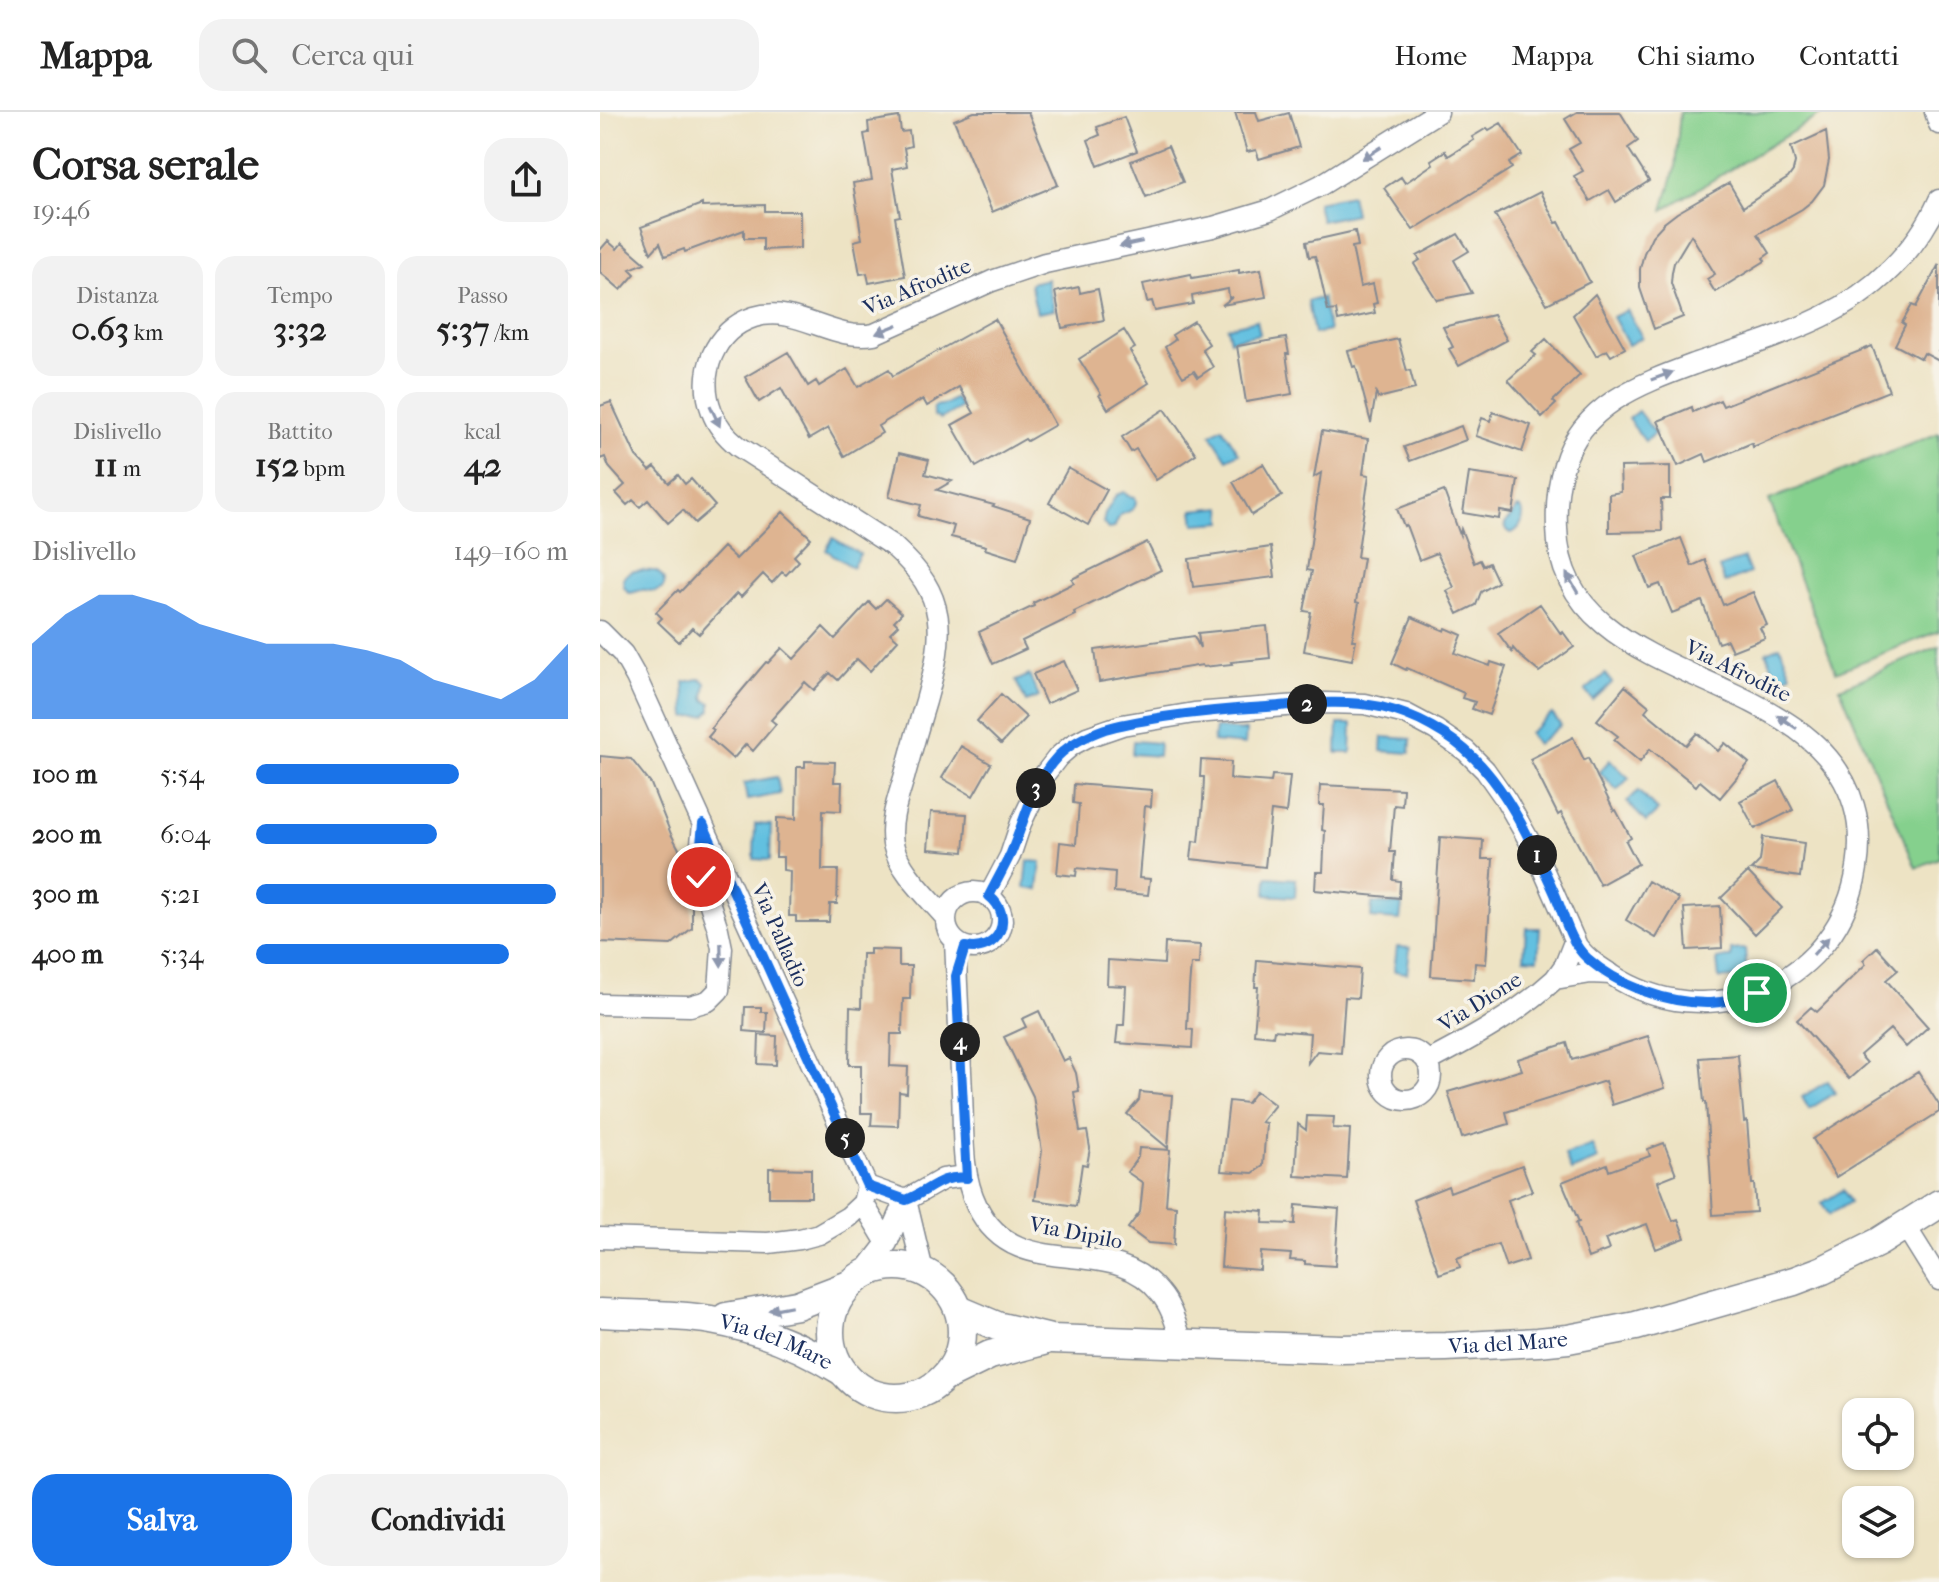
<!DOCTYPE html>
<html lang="it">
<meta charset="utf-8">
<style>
body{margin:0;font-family:"IM FELL French Canon",serif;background:#f2f2f2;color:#222;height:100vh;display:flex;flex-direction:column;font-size:30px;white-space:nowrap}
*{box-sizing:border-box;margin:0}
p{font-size:26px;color:#767676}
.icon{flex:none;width:44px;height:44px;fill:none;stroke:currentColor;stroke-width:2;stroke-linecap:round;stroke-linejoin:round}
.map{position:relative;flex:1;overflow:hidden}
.details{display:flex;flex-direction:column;background:#fff;width:600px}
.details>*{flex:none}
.fabs{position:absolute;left:1242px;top:1286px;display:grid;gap:16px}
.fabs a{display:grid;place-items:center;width:72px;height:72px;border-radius:16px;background:#fff;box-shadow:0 2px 6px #0004;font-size:40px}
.pin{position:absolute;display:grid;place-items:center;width:68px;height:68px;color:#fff;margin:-34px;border:4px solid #fff;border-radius:50%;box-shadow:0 2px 8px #0007}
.km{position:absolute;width:40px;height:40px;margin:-20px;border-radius:50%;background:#222;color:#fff;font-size:22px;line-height:40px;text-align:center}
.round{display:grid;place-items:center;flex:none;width:84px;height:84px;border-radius:24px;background:#f2f2f2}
.headline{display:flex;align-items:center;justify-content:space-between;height:136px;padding:0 32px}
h1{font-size:44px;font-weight:700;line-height:60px}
.stats{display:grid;grid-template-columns:repeat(3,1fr);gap:12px;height:136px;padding:8px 32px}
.stats div{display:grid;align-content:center;border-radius:20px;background:#f2f2f2;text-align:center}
.stats b{font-size:34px;font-weight:700}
.stats small{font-size:22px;font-weight:400}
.stats p{font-size:22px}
.chart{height:224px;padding:16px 32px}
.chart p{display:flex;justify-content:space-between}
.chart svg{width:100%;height:144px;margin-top:8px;fill:#1a73e8;opacity:.7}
.primary-button{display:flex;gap:16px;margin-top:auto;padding:16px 32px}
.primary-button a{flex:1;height:92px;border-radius:24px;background:#1a73e8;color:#fff;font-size:32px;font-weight:700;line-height:92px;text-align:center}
.primary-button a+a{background:#f2f2f2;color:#222}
ul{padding:0 32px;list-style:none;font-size:26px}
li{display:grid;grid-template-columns:128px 96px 1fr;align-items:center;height:60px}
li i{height:20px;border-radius:10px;background:#1a73e8}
header{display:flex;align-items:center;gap:48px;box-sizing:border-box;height:112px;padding:0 40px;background:#fff;border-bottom:2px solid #e0e0e0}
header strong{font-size:38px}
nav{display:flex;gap:44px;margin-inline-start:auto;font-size:28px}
.search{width:560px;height:72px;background:#f2f2f2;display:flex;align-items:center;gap:20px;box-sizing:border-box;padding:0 28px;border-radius:24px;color:#767676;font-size:30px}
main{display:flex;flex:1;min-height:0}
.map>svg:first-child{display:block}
.green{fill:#85d08d;stroke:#508076;stroke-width:2}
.water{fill:#62c0e0;stroke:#3e789f;stroke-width:2}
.building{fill:#deb491}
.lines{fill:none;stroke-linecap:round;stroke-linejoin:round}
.minor-casing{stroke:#848991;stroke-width:23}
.secondary-casing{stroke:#848991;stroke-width:31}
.minor{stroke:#fff;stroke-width:20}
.secondary{stroke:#fff;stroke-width:28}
.oneway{fill:#8d97ae}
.route-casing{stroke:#fff;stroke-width:16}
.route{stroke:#1a73e8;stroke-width:10}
.labels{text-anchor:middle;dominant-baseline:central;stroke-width:7;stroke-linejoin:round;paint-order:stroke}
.street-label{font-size:22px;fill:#1b2f5e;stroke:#f7f3e8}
</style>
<header>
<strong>Mappa</strong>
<div class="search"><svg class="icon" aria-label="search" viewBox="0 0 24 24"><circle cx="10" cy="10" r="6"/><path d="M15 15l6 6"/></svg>Cerca qui</div>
<nav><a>Home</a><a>Mappa</a><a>Chi siamo</a><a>Contatti</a></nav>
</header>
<main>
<section class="details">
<div class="headline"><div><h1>Corsa serale</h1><p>19:46</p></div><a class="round"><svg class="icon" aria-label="share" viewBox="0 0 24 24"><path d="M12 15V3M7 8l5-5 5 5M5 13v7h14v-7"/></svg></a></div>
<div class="stats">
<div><p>Distanza</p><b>0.63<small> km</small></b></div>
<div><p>Tempo</p><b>3:32</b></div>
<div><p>Passo</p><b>5:37<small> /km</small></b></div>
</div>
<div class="stats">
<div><p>Dislivello</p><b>11<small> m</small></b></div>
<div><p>Battito</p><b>152<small> bpm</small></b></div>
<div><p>kcal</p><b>42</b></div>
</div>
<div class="chart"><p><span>Dislivello</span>149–160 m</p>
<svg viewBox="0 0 160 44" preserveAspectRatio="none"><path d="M0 44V21L10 12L20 6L30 6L40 9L50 15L60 18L70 21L80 21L90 21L100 23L110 26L120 32L130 35L140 38L150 32L160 21V44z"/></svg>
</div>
<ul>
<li><b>100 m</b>5:54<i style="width:65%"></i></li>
<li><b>200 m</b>6:04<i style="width:58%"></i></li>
<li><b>300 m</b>5:21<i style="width:96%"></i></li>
<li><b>400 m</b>5:34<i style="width:81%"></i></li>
</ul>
<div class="primary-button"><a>Salva</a><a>Condividi</a></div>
</section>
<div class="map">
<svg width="1339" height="1470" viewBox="0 0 1339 1470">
<rect width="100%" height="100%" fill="#f7f3e8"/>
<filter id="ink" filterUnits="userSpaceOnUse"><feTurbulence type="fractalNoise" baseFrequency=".0125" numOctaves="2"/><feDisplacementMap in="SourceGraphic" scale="16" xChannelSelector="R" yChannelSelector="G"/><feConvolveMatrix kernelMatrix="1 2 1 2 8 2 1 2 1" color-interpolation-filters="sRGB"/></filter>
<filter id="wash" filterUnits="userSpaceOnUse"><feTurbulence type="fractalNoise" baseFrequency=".006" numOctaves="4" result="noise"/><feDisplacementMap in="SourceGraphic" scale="32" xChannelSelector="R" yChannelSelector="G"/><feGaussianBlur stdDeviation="1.8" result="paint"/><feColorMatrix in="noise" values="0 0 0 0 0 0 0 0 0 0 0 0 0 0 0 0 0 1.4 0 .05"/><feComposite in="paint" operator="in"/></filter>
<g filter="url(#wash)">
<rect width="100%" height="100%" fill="#ede3c4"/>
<path class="green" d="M1080 0H1225L1063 98 1075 56Z
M1339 321V519L1236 560 1169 388Z
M1339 534V746L1316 756 1240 576Z"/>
<path class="water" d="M751 83 755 102 721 109 717 90Z
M447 167 454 198 437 201 430 171Z
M722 186 729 219 714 222 708 189Z
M1027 198 1042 225 1028 233 1013 205Z
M657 208 660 222 630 228 627 215Z
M355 286 361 295 341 307 334 304 333 297 335 294 346 292Z
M1038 299 1055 321 1045 329 1028 307Z
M622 315 639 341 627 347 611 322Z
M524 380 528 384 535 385C539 398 529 399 520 403L514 416 508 417 503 411 505 402 516 383Z
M622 395 623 410 595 412 593 398Z
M918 396 922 398C925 407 920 418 911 421 899 413 907 411 912 403 914 401 915 398 918 396Z
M233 426 260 442 252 455 226 438Z
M1144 446 1150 461 1125 471 1119 456Z
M56 459C64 464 70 477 56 479 51 480 47 477 42 478 37 479 33 481 29 481L24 475 23 467C29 455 44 459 56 459Z
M1180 534 1191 562 1178 568 1166 540Z
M1005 562 1012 571 993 588 985 579Z
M429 563 439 585 426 590 416 569Z
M99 567 103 568 106 571 104 585 106 589 111 591V598L106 603 86 605 84 570Z
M952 602 961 613 937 632 929 621Z
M738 612H752L751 641H737Z
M615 616 646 619 645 633 613 630Z
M782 625 811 627 810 641 781 639Z
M533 629 559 631 558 644 532 642Z
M1010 648 1029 666 1017 678 999 660Z
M177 665 180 682 147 688 144 671Z
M1038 679 1058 699 1046 710 1027 690Z
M155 712 171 713 170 748 154 747Z
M428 749 441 750 438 778 425 776Z
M667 765 696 767 695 785 666 783Z
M772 791 802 793 800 808 771 806Z
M926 816H940L938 847 924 846Z
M797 835 810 836 807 861 794 859Z
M1145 837 1147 865 1119 867 1117 847 1131 846V838Z
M1228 969 1235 981 1209 997 1202 985Z
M992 1033 998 1048 971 1059 965 1043Z
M1243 1078 1250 1090 1229 1103 1222 1091Z"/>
<g id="blocks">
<path class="building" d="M374 0H428L458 73 392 100 354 8Z
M635 0H656L659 9 689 1 699 35 659 47 656 38 647 40Z
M977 0H1020L1038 29 1028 36 1049 69 1016 90 1009 78 990 89 974 64 983 59 969 37 980 31 965 7Z
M299 5 301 20 309 19 311 34 304 36 307 54 292 57 300 104 295 105 305 164 269 171 267 161 260 162 254 129 262 127 253 71 272 68 264 22 269 21 268 10Z
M524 5 537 39 498 54 488 28 500 23 497 15Z
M901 11 922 43 909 51 912 56 813 118 784 76 801 65 805 71 833 52 831 48 845 39 848 44 874 28 872 25 887 16 889 18Z
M1226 19 1229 48 1224 73 1212 89 1202 97 1158 122 1170 141 1163 146 1165 149 1115 180 1107 167 1115 162 1091 123 1074 151 1072 160 1071 171 1083 205 1054 217 1040 176V157L1044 141 1052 124 1064 111 1077 101 1129 71 1143 95 1188 66 1193 59 1195 50 1191 35Z
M568 34 583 70 546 85 531 49Z
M940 80 956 111 959 110 990 170 947 192 895 103Z
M102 92V95L165 93V99H200V136L163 138V126H144V118L85 140 84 137 65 144 60 131 51 141 41 115Z
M755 119 758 134 752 135 760 175 773 172 777 191 773 192 775 201 738 209 736 198 728 199 718 154 715 144 709 145 706 130Z
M858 122 869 139 854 148 872 181 837 188 814 152 820 148 817 144Z
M8 129 17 137 22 131 45 151 30 157 35 162 21 178 0 160V138Z
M1339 152V249L1324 241 1321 247 1295 233 1305 213 1302 211 1312 193 1316 195Z
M661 157 666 185 622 193 633 185 629 186 628 177 592 184 593 192 555 199 552 189 547 190 543 172 591 162 592 166 639 158V161Z
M479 175 480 181 498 177 504 208 462 216 455 180Z
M995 182 1025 236 1011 244 1007 238 996 244 973 203Z
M893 203 907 228 859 254 849 237 853 235 843 215Z
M395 207 455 313 427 329 425 327 376 355 352 313 374 301 359 275 327 294 323 287 278 314 282 321 244 344 228 316 209 327 181 276 159 290 145 265 188 240 208 274 216 269 219 274 247 257 258 275 289 257 293 264Z
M594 209 609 232 602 237 613 255 598 265 594 259 583 265 565 235 575 228 572 223Z
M524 218 535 236 530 239 549 271 508 297 499 283 501 282 479 247Z
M686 226 689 242H686L692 282 646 290 637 234Z
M798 227 807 259 810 258 815 277 778 286 776 281 771 311 756 254 753 255 748 239Z
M946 227 980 263 953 289 956 292 942 305 908 268 936 243 932 240Z
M1272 234 1289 279 1215 308 1153 335 1152 331 1107 350 1104 342 1078 354 1058 309 1092 295 1093 300 1120 288 1123 294Z
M11 290 36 344 50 359 55 355 69 371 78 363 85 372 91 367 115 394 95 411 83 398 68 411 48 388 40 395 33 388 27 393 16 381 25 373 9 355 5 345 0 347V294Z
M565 297 596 342 556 368 536 337 531 340 522 325Z
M893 300 931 313 922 340 876 324 882 306 890 309Z
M861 314 866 328 810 349 804 335Z
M722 319 768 327 763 362 769 363 757 445 763 446 756 490 759 491 752 528H756L752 548 704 539 711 500 704 499 712 459 707 458 721 361 714 365Z
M299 341 329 348 325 362 352 369 337 378 394 393 393 394 430 406 417 447 385 437 386 434 351 425 354 414 318 404 321 393 289 385Z
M663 352 682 384 652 403 633 370Z
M1070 354V387H1061L1062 419 1009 420V382L1021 380 1020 355Z
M468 356 507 378 488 413 449 391Z
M869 361 918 368 913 401 900 399 899 407 863 401Z
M844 379 860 423 861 417 874 451 880 448 883 454 889 451 898 470 881 480 876 493 858 502 847 479 854 475 837 441 819 448 806 413 804 414 797 397Z
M183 400 211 426 194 444 199 449 186 463 182 460 172 471 163 462 141 485 137 481 99 522 92 516 79 530 58 510 62 506 56 500 78 478 80 480 123 435 136 447Z
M1081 426 1092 454 1105 448 1123 493 1153 480 1167 513 1160 516 1165 526 1132 539 1127 528 1118 531 1102 489 1072 501 1060 472 1049 476 1036 444Z
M547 430 561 458 474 500 475 503 422 529 426 537 393 552 379 520 434 494 433 491 474 471 472 467Z
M671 435 675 465 593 475 589 447Z
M286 487 302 501 294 509 298 513 290 521 298 528 270 559 257 547 238 568 230 561 214 578 205 570 171 608 176 612 153 639 146 632 133 647 108 625 114 618 111 616 143 577 166 550 168 551 182 536 194 547 223 515 235 527 269 490 276 497Z
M940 492 961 522 963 520 974 535 939 560 919 543 913 536 912 540 898 521Z
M812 505 845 519 846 516 862 523 855 541 890 554 891 550 906 555 889 603 872 597 875 590 862 586 864 581 807 556 806 558 792 551Z
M667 514 670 546 631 550 632 552 603 555 602 553 499 570 495 538 594 524 600 536 598 521Z
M464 549 477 578 446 592 433 562Z
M1025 574 1049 594 1045 599 1086 633 1097 621 1118 639 1125 631 1149 651 1120 686 1100 669 1096 674 1050 637 1040 650 1014 628 1018 624 997 608Z
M401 582 426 605 401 632 377 609Z
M973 625 984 648 988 646 1014 699 1016 698 1031 726 1026 729 1038 752 1000 773 961 701 958 703 930 647Z
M361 634 391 652 373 684 342 666Z
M0 644 31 647 51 672 71 722 88 754 89 769 92 780V816L71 833 0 830Z
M601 648 631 650 630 667 671 670 672 663 690 664 686 701 671 699 665 755 591 747 593 729 599 730 603 690 604 665H600Z
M205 649 235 650 234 670H242L241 699 223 698 222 758H238L237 792H230L229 810H196V804H189L190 759 183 758V745H176L177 706 196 707 197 655H205Z
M1178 669 1193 698 1155 717 1140 689Z
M474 672 552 678 551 695 545 694 539 766 550 767 548 783 514 780 515 760 477 756 476 764 457 762 460 730 476 732 479 692 473 691Z
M720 673 803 677 802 694 794 693 790 740H795L793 768 800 769 799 786 715 778 716 760H723L725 719 722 718 724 693H719Z
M331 700 367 702 364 740 328 737Z
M840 725 883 728 882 747H893L886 852 875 851 874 867 831 864Z
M1163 725 1204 731 1200 765 1151 758 1160 749Z
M1148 760 1182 796 1155 822 1121 786Z
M1048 769 1079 787 1056 826 1026 808Z
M1120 794 1122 836 1087 838 1084 796Z
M565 831 600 833 599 852H591L589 876 587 917 593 918 592 936 516 931 518 913H524L526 874 507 873 508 848 564 852Z
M1277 835 1298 858 1286 868 1328 915 1306 935 1290 917 1260 943 1267 951 1249 967 1197 908 1211 895 1217 900 1266 852 1263 848Z
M270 837 299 838V854H311L310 887H303L302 922H291L290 954 308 955 307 981 299 980 298 1014 271 1013 272 1001H261V953H249L250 895 261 896 262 842H270Z
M657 848 760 857 758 886 745 885 741 941 717 939 708 951 710 921 674 918 673 924 654 922 658 875H655Z
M145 895H161V900H167L166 921 144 919Z
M439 899 463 949 469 946 476 961 479 979 474 980 480 1020 487 1019 490 1036 487 1053 482 1052 476 1094 435 1088 442 1039 433 984 404 925 426 915 422 907Z
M159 923 177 924 176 953 158 952Z
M1048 924 1065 976 1012 993 1005 969 906 1000 909 1012 862 1026 848 980 922 958 918 947 967 931 972 948Z
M1138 943 1144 1010 1147 1009 1152 1072H1154L1156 1100 1113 1103 1106 990H1104L1100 946Z
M1318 960 1339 993V1000L1236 1065 1213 1027Z
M656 979 675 993 661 1010 666 1011 663 1054 653 1061 621 1059 629 989 647 991Z
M540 980 572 983 568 1036 527 1002 539 988Z
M707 1004 734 1005 733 1016 750 1017 747 1067 695 1064 698 1012 706 1018Z
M1064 1031 1076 1062 1058 1069 1073 1109 1078 1107 1085 1126 1056 1137 1047 1112 1005 1127 1009 1138 988 1146 976 1111 979 1110 962 1070 1007 1052 1009 1059 1050 1044 1048 1037Z
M539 1036 570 1038 566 1093 576 1094 574 1133 548 1131 528 1116 540 1100 543 1071 527 1060 538 1045Z
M922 1053 932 1079 908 1088 928 1148 906 1155 898 1132 857 1146 860 1155 839 1162 813 1088 848 1074 850 1080Z
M169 1056 211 1057V1085H169Z
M696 1093 739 1097 735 1154 705 1152V1149L690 1148 691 1142 661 1140 660 1158 621 1155 625 1096 664 1099 663 1111 695 1112Z"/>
</g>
</g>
<g filter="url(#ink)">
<use href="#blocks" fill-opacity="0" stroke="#848991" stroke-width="2"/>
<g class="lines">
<defs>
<path id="minor" d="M1335 0 1339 12
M0 519 23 542 36 565 267 1074 306 1088
M346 808a28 28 0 1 1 56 0a28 28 0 1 1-56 0Z
M389 784 410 744 421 711 444 663 458 645 472 633 487 625 522 613 594 601 725 591 765 592 806 602 836 618 866 639 885 658 906 688 935 739 977 834C988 849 1004 858 1020 868 1117 924 1240 868 1257 756 1260 736 1260 714 1254 694 1213 551 960 578 957 416 956 394 957 374 964 353 982 292 1043 271 1097 251 1139 237 1183 224 1222 205 1272 181 1317 139 1339 88
M346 806C329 786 299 759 293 732 289 710 298 686 304 666 311 640 318 615 326 589 345 521 349 484 293 434L138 334C127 325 117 314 112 300 97 262 114 218 154 205 196 192 232 230 274 222L392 169 445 151 613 115 670 98 721 73 838 0
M355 829C357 880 360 930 362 981 364 1018 360 1060 377 1094 417 1176 511 1118 560 1181 572 1195 576 1213 582 1230
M974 830 965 853 955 867 991 861 1011 862
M0 892 90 894 108 889 119 878 122 836 118 817 101 765 100 741 103 712
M781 963a25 25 0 1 1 50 0a25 25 0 1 1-50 0Z
M827 950C873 926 917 902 955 867
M306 1088 323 1159
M263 1091 287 1131
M1306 1115 1339 1168
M0 1126 168 1131 200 1127 219 1122 248 1105 263 1091 267 1074
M263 1162 287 1131 306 1088 343 1067 358 1065 367 1066"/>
<g id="secondary">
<circle cx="296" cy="1220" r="66"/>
<path id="s1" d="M359 1198 397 1214 451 1227 741 1237 846 1235 938 1230 968 1227 1036 1214 1194 1169 1223 1158 1279 1130 1339 1092"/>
<path id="s2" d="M0 1201C35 1203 77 1202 111 1208 157 1216 202 1234 242 1259"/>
<path d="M126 1205 197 1193 249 1173"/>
<path d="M347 1264 390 1243 443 1229"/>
</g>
</defs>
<use href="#minor" class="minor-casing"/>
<use href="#secondary" class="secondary-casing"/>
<use href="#minor" class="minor"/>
<use href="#secondary" class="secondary"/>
</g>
<defs><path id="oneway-solid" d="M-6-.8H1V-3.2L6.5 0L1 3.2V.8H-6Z" transform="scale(2)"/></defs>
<g class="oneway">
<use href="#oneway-solid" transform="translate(772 41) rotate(148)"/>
<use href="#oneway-solid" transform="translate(531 132) rotate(168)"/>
<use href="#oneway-solid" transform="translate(287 217) rotate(158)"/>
<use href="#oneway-solid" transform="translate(1062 264) rotate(-20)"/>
<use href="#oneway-solid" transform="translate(115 304) rotate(65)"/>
<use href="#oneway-solid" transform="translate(972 471) rotate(-120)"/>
<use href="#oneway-solid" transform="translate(1187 610) rotate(-146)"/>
<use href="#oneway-solid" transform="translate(1221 834) rotate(-48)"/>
<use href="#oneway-solid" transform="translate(121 843) rotate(89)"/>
<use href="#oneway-solid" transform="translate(180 1196) rotate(169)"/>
</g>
</g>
<g class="lines" filter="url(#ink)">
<defs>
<path id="route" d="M101 765 100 741 103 712 267 1074 306 1088C328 1080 341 1062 367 1066L356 864 365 835C398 842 416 805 389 784 396 770 404 756 411 741 425 708 432 671 458 644 471 631 488 623 505 617 525 611 545 608 564 605 598 600 632 597 667 595 705 592 743 587 781 595 815 603 850 622 875 647 910 682 935 737 955 782 964 803 970 831 987 846 1018 874 1069 892 1110 891 1126 890 1142 886 1157 881"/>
</defs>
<use href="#route" class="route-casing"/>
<use href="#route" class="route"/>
</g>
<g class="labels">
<g class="street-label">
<text transform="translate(317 175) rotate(-23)">Via Afrodite</text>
<text transform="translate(1138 559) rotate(26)">Via Afrodite</text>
<text transform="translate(180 823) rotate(66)">Via Palladio</text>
<text transform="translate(880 890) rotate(-32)">Via Dione</text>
<text transform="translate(476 1121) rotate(11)">Via Dipilo</text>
<text stroke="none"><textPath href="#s1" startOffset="554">Via del Mare</textPath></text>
<text stroke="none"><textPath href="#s2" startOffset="180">Via del Mare</textPath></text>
</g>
</g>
</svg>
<div class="fabs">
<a><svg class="icon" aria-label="locate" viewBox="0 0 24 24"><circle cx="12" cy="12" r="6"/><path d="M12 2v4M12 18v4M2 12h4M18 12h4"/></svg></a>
<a><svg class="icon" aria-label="layers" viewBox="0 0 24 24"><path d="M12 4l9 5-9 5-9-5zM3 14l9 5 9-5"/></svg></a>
</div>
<div class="pin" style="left:1157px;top:881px;background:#1e9e55"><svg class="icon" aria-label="arrive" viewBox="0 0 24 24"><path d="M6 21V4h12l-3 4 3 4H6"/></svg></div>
<div class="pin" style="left:101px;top:765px;background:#d93025"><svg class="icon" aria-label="check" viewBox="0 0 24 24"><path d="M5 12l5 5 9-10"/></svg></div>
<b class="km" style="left:937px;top:743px">1</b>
<b class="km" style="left:707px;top:592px">2</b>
<b class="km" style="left:436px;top:676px">3</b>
<b class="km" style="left:360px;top:930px">4</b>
<b class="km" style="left:245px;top:1026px">5</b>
</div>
</main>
